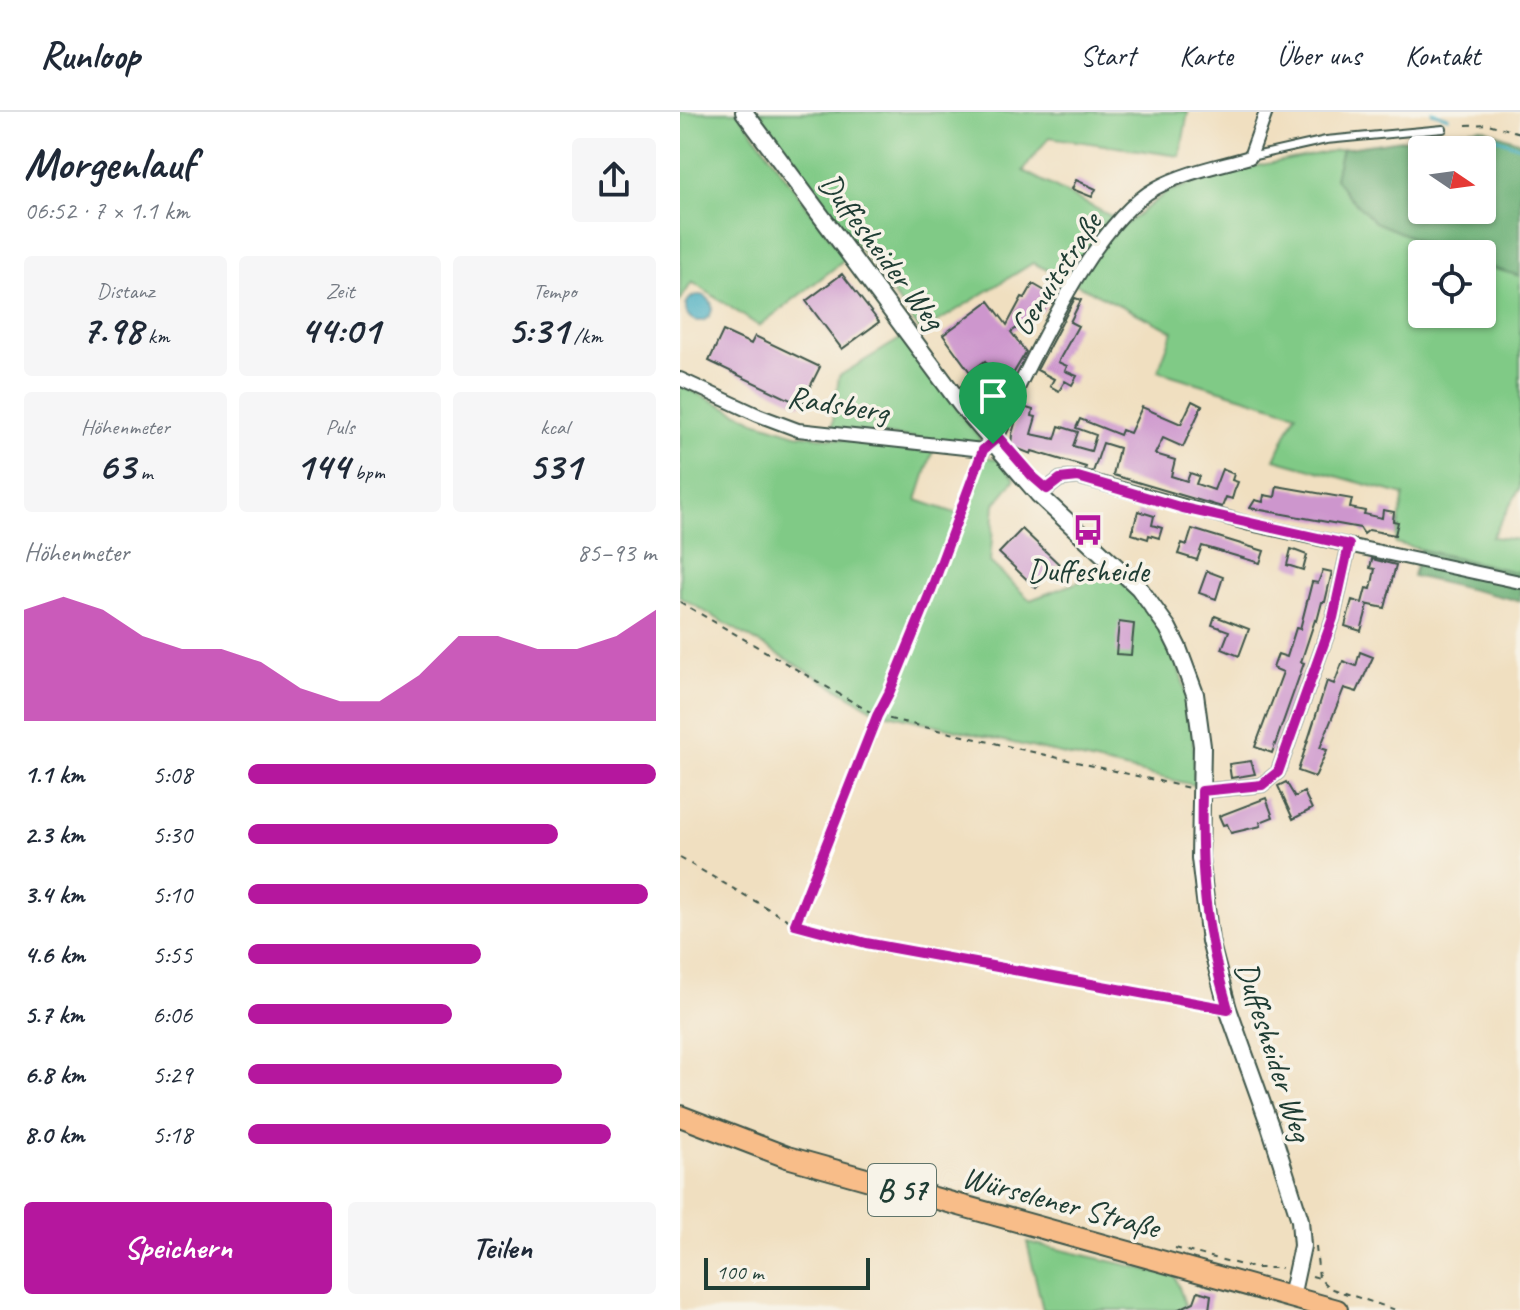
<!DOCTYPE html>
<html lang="de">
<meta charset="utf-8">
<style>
body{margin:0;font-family:Caveat,sans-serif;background:#f6f6f7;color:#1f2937;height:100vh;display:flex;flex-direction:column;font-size:30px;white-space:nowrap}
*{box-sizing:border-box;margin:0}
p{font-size:26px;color:#747a83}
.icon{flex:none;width:44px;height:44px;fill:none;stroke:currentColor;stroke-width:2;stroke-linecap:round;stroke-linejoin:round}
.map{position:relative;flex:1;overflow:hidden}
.sheet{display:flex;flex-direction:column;background:#fff;width:680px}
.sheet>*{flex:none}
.needle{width:52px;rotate:103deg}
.controls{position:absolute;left:728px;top:24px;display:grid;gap:16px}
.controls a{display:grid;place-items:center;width:88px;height:88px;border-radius:8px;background:#fff;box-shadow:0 2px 6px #0004;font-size:40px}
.scale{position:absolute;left:24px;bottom:20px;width:166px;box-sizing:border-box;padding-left:8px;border:4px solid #1f3d34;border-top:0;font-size:22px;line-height:28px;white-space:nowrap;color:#1f3d34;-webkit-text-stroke:6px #f7f3e8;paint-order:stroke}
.pin{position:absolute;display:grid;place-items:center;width:68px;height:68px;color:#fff;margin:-82px -34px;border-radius:50% 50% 50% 0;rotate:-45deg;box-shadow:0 0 8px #0007}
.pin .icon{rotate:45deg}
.round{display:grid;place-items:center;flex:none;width:84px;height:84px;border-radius:8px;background:#f6f6f7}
.headline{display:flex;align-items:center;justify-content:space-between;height:136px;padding:0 24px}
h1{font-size:44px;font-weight:700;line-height:60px}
.metrics{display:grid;grid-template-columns:repeat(3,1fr);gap:12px;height:136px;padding:8px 24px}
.metrics div{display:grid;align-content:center;border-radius:8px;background:#f6f6f7;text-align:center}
.metrics b{font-size:40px;font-weight:700}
.metrics small{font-size:22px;font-weight:400}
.metrics p{font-size:22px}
.chart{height:224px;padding:16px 24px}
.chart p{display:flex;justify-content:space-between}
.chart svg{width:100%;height:144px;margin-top:8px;fill:#b5179e;opacity:.7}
.action{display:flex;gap:16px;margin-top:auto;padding:16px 24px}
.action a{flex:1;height:92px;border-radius:8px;background:#b5179e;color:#fff;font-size:32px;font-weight:700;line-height:92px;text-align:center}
.action a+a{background:#f6f6f7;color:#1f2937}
ul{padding:0 24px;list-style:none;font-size:26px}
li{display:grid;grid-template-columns:128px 96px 1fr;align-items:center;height:60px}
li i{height:20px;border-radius:10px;background:#b5179e}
header{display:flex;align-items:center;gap:48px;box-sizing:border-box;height:112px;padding:0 40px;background:#fff;border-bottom:2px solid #e0e1e3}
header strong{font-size:38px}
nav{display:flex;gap:44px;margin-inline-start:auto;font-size:28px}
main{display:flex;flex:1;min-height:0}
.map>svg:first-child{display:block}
.green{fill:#80ca86;stroke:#50845d;stroke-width:2}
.forest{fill:#68ae73;stroke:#447654;stroke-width:2;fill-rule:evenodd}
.water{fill:#3faabf;stroke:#2f747a;stroke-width:2}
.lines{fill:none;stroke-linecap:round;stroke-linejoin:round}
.stream{stroke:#3faabf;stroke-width:3}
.building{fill:#cd96cd}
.service-casing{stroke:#3e5549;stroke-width:10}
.minor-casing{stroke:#3e5549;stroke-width:16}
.tertiary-casing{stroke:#3e5549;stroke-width:20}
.primary-casing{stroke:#3e5549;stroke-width:24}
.path{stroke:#3e5549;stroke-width:2;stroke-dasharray:6 6;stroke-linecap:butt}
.service{stroke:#fff;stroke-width:6}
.minor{stroke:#fff;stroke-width:12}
.tertiary{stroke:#fff;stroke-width:16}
.primary{stroke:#f8bd89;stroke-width:20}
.route-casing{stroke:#fff;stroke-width:16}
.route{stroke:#b5179e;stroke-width:10}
.labels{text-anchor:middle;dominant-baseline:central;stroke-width:7;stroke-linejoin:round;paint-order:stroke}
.shield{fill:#f7f3e8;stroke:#60746a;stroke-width:2}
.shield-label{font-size:30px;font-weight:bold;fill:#1f3d34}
.street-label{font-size:32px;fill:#1f3d34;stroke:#f7f3e8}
.poi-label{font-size:32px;fill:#1f3d34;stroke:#f7f3e8}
</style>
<header>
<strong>Runloop</strong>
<nav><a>Start</a><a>Karte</a><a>Über uns</a><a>Kontakt</a></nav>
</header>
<main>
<section class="sheet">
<div class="headline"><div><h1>Morgenlauf</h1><p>06:52 · 7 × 1.1 km</p></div><a class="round"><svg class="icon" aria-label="share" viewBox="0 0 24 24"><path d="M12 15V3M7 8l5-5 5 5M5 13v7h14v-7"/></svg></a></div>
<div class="metrics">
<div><p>Distanz</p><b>7.98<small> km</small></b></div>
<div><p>Zeit</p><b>44:01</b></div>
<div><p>Tempo</p><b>5:31<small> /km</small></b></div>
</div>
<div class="metrics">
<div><p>Höhenmeter</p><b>63<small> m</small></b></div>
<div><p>Puls</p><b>144<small> bpm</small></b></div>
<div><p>kcal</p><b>531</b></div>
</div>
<div class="chart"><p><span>Höhenmeter</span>85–93 m</p>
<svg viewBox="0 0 160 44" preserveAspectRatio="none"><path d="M0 44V10L10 6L20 10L30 18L40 22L50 22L60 26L70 34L80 38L90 38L100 30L110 18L120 18L130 22L140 22L150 18L160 10V44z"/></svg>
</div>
<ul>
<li><b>1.1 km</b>5:08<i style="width:100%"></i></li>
<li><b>2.3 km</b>5:30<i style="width:76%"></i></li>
<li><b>3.4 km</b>5:10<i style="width:98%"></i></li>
<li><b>4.6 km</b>5:55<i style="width:57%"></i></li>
<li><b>5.7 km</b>6:06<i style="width:50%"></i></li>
<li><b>6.8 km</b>5:29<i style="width:77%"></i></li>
<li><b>8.0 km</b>5:18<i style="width:89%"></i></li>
</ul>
<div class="action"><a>Speichern</a><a>Teilen</a></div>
</section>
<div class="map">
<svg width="840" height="1198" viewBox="0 0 840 1198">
<rect width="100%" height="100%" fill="#f7f3e8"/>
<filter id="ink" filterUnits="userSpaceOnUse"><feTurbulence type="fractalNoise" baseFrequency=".0125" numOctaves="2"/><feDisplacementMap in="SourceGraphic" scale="16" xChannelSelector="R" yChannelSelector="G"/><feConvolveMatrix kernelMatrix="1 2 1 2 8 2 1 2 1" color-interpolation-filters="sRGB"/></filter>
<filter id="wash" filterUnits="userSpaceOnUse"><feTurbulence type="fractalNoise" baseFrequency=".006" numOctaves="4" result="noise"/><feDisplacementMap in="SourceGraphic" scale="32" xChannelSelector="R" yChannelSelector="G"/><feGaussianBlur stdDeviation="1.8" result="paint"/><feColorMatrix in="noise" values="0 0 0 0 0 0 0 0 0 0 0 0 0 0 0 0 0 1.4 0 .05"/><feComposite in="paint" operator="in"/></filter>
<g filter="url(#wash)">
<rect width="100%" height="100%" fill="#f0dfc0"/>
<path class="green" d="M0 0H58L166 147 79 214 12 170 0 189Z
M78 0H508L500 44 369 25 343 59 446 112 487 80 547 60 662 37 655 66 695 110 772 142H742V202H802V153L840 164V376L812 425 840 428V461L715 431 724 383 595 347 616 301 478 259 493 219 353 151 241 220Z
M225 224 300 326 296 333 152 317 159 264Z
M0 273 75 309 116 322 253 338 237 388 281 403 304 344 318 348 335 367 315 392 310 450 350 488 430 458C496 518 517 585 514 673L196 599 0 485Z
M347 1130 495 1164 507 1198H363Z"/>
<path class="forest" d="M801 16 840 30V164L802 153V142H772L695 110 668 84 655 66 662 37ZM742 38H802V98H742Z
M740 438 840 461V489L733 464Z"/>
<path class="water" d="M6 196a13 13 0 1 1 26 0a13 13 0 1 1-26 0Z"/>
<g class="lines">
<path class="stream" d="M752 0 768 5
M798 19 840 35"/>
</g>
<g id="blocks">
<path class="building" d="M396 68 416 77 412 85 392 77Z
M162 162 199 210 162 237 126 189Z
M353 172 372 183 362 200 359 198 353 208 350 207 331 220 346 240 330 267 319 301 310 309 281 274 294 264 311 288 320 270 305 249 290 260 263 223 309 189 327 213 342 185 345 186Z
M395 186 401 188 390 210 398 214 378 250 387 254 385 259 397 264 392 273 385 269 379 279 370 274 374 267 357 258Z
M43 219 71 232 75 224 140 255 121 293 29 249Z
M512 289 522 294 503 335 483 326 475 342 495 348 491 364 507 369 510 361 519 364 516 372 534 378 542 357 554 362 552 368 558 370 554 380 552 387 546 385 542 395 433 363 439 336 423 331 413 360 405 358 406 355 352 339 351 342 331 334 332 322 340 294 353 298 352 304 356 305 351 322 375 327 379 314 398 320 393 334 411 339 416 323 396 316 400 307 440 323 442 318 450 321 462 295 501 312Z
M597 374 672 387 670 396 685 399 684 402 702 406 703 398 714 400 713 409 718 410 715 423 689 418 684 422 680 416 570 396 575 388 583 390 584 383 595 385Z
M458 399 474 404 472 413 482 416 479 426 469 423 468 427 452 422Z
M342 417 379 452 356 476 319 441Z
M512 417 584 439 580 451 522 434 517 448 498 442 502 431 507 433Z
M611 437 627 443 623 458 607 453Z
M692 447 716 453 705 496 685 492 688 493 681 519 665 514 672 488 682 491 686 476 691 477 695 457 690 456Z
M643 458 652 460 645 490H642L637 509 635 508 621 550 624 551 592 641 575 635 603 560 593 556 598 542 607 545 616 516 620 517 632 470 638 471Z
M527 459 543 465 536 487 519 481Z
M535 504 569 517 559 544 542 537 549 519 532 513Z
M439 510 454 512 451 543 436 542Z
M680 540 693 545 677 580 664 576 640 636 647 638 635 665 618 659 647 569 654 572 663 549 676 554Z
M571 649 575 662 551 666 549 652Z
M606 670 615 685 624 680 632 697 613 707 598 674Z
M586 686 593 705 580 710 581 714 551 721 547 712 543 713 539 704Z
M518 1179 531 1183 529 1198H497L514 1190Z"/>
</g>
</g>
<g filter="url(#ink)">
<use href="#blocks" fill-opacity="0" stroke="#3e5549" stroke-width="2"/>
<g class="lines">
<defs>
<path id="service" d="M570 45 646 28 763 17"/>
<path id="minor" d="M0 267 78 303 118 318 303 338C325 324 329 293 341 270 369 214 421 106 476 76 505 60 539 54 570 45L586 0
M359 383 380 367 398 365 570 412 840 470
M522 679 582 673 598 660 653 506 669 433"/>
<path id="tertiary" d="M64 0 282 294 359 383 459 476 488 516 498 536 515 582 522 634 520 746 530 829 548 897 590 1014 620 1108 622 1134 611 1185"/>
<path id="primary" d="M0 1004 107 1045 657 1198"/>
</defs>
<use href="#service" class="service-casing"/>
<use href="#minor" class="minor-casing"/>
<use href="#tertiary" class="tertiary-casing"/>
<use href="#primary" class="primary-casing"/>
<path class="path" d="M786 13 808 12 840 21
M0 490 197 604 509 676
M0 746 115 812 134 819 261 845 533 893
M115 812 197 604C240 525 266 435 298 351
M636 1135 639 1166
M495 1136 574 1156H602
M632 1164 639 1166 649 1176 716 1198"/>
<use href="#service" class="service"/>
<use href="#minor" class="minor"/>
<use href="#tertiary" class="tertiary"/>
<use href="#primary" class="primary"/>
</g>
</g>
<g class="lines" filter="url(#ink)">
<defs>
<path id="route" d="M318 325 352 364 367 377 380 367 398 365 503 396 669 433 653 506 598 660 582 673 522 679C520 759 525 819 548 897L186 831 115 812 197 604 209 581 250 481 303 338Z"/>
</defs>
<use href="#route" class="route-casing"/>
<use href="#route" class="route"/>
</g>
<defs>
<symbol id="bus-bare" viewBox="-9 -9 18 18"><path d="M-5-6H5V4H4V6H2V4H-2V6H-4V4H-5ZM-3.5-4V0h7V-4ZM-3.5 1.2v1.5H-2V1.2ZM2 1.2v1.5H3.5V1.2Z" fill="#b5179e" stroke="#f7f3e8" stroke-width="2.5" paint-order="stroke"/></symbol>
</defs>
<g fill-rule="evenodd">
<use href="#bus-bare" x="386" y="396" width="44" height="44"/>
</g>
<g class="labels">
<rect class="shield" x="188" y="1052" width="68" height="52" rx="6"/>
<g class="shield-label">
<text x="222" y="1078">B 57</text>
</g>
<g class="street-label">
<text transform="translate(202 139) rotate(53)">Duffesheider Weg</text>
<text transform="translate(376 162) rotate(-57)">Genuitstraße</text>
<text transform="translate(158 292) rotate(9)">Radsberg</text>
<text transform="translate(594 939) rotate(72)">Duffesheider Weg</text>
<text transform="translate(381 1090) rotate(15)">Würselener Straße</text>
</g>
<g class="poi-label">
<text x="408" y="458">Duffesheide</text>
</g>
</g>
</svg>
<div class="controls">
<a><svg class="needle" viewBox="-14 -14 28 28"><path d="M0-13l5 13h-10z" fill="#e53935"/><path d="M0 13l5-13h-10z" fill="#747a83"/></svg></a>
<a><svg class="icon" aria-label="locate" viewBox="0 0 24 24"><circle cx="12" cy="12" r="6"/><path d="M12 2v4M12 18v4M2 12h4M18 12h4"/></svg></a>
</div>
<div class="scale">100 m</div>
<div class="pin" style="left:313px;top:332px;background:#1e9e55"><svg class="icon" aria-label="arrive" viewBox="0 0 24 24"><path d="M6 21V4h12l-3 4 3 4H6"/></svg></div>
</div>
</main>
